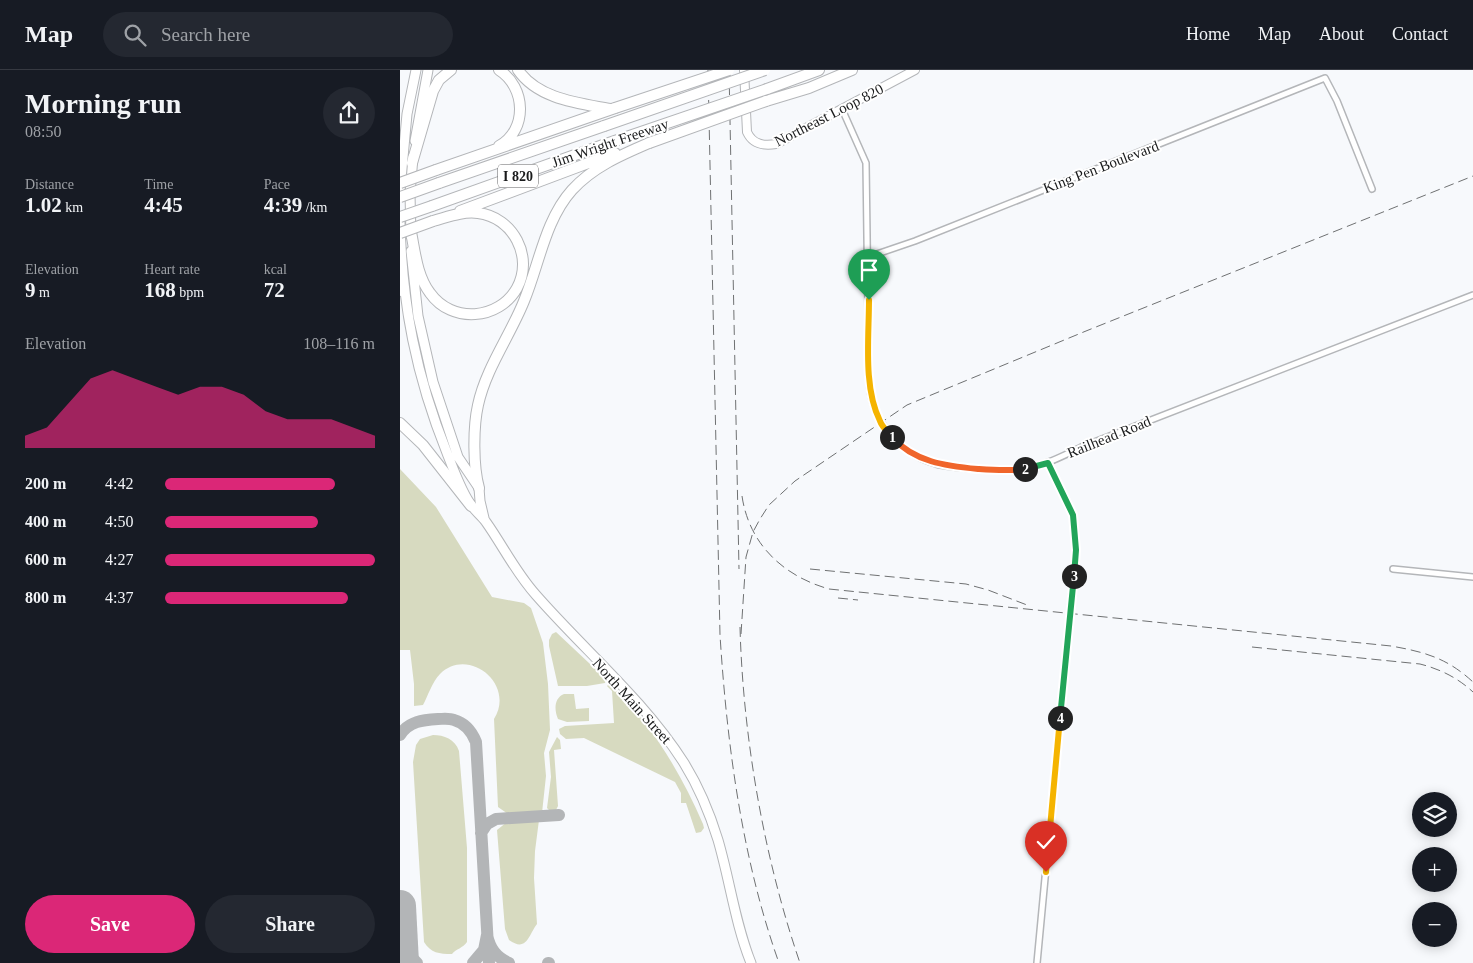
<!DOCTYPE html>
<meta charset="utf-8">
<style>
body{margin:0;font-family:Georgia,serif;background:#242831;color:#f1f3f6;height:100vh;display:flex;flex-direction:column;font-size:19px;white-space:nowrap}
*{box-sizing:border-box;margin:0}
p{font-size:16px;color:#9ea1a6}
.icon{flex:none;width:28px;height:28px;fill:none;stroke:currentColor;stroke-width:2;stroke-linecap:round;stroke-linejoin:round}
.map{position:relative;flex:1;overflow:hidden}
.sheet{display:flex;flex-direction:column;background:#171b24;width:400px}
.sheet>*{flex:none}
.buttons{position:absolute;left:1012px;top:722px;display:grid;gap:10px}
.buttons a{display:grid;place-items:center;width:45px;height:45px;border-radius:50%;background:#171b24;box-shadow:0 2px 12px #0003;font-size:25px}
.pin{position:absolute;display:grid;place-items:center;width:42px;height:42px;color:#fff;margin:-51px -21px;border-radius:50% 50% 50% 0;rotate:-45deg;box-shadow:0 0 5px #0007}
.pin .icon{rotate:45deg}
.km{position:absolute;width:25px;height:25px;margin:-12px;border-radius:50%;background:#222;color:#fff;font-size:14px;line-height:25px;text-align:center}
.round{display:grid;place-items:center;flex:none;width:52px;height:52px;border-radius:26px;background:#242831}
.head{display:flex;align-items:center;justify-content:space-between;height:85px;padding:0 25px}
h1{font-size:28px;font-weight:600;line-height:38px}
.stats{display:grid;grid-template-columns:repeat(3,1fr);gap:8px;height:85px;padding:5px 25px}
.stats div{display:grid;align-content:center}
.stats b{font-size:21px;font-weight:600}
.stats small{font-size:14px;font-weight:400}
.stats p{font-size:14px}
.chart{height:140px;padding:10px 25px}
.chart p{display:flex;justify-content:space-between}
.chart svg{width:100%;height:90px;margin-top:5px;fill:#db2777;opacity:.7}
.cta{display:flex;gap:10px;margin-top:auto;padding:10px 25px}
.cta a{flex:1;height:58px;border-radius:30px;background:#db2777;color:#fff;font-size:20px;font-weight:600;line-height:58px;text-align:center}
.cta a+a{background:#242831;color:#f1f3f6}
ul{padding:0 25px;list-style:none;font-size:16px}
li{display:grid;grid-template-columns:80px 60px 1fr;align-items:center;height:38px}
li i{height:12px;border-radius:6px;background:#db2777}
header{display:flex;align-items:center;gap:30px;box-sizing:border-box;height:70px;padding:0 25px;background:#171b24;border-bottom:1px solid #363941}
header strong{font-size:24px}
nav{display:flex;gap:28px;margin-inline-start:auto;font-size:18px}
.search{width:350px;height:45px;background:#242831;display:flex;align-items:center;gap:12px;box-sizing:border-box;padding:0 18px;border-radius:28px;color:#9ea1a6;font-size:19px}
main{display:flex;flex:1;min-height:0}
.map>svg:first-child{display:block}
.green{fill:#d7dac0}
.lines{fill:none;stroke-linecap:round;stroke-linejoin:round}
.taxiway{stroke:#b3b5b7;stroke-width:12}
.runway{stroke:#b3b5b7;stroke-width:32}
.street-casing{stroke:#b4b6b9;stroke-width:8}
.secondary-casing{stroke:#b4b6b9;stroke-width:10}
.primary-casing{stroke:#b4b6b9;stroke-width:11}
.highway-casing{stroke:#b4b6b9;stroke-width:12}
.street{stroke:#fff;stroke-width:5}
.secondary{stroke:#fff;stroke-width:8}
.primary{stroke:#fff;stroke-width:9}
.highway{stroke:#fff;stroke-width:10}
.rail{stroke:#6f7172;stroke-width:1;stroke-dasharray:10 5;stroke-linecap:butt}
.highway-bridge-casing{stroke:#b4b6b9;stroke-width:12;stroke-linecap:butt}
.highway-bridge{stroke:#fff;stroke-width:10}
.split-1-casing{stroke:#fff;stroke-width:10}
.split-2-casing{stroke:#fff;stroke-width:10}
.split-3-casing{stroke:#fff;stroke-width:10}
.split-4-casing{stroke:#fff;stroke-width:10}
.split-5-casing{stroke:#fff;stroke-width:10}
.split-1{stroke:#f5b400;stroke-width:6}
.split-2{stroke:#f0652b;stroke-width:6}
.split-3{stroke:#22a559;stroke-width:6}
.split-4{stroke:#22a559;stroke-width:6}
.split-5{stroke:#f5b400;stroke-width:6}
.labels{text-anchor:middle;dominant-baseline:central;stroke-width:4;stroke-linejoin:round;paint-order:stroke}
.shield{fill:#fff;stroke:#5f5f60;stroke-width:1}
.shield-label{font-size:14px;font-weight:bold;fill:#1a1b1c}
.street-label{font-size:15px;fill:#1a1b1c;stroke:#fff}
</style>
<header>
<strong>Map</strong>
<div class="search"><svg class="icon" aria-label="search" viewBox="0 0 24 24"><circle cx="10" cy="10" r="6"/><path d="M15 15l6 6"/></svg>Search here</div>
<nav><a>Home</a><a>Map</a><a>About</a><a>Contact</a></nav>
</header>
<main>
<section class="sheet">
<div class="head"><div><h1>Morning run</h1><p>08:50</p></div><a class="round"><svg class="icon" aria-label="share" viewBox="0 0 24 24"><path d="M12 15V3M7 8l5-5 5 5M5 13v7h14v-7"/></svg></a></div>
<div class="stats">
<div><p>Distance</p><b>1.02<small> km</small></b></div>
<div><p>Time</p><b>4:45</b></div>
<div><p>Pace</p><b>4:39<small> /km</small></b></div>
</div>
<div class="stats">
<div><p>Elevation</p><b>9<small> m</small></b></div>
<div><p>Heart rate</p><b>168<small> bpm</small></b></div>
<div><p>kcal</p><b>72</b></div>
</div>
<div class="chart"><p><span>Elevation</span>108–116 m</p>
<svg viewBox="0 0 160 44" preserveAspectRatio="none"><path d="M0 44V38L10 34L20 22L30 10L40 6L50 10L60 14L70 18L80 14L90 14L100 18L110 26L120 30L130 30L140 30L150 34L160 38V44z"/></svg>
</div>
<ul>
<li><b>200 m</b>4:42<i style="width:81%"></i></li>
<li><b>400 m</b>4:50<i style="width:73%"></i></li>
<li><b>600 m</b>4:27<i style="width:100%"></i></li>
<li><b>800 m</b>4:37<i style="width:87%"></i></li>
</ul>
<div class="cta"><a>Save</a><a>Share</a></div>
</section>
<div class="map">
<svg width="1073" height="893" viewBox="0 0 1073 893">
<rect width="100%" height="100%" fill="#f7f9fc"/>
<path class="green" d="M0 399 36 437 92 527 124 533 131 538 143 573 148 614 150 660 144 683 146 706 142 743 108 744 98 737 94 649C116 614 68 576 40 604 32 612 28 626 23 635L14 636V614L10 580H0Z
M156 562 206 609 205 613 187 616H158L149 576V570L152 564Z
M210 613C252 656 279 699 303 754L304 758 301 762 296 763 286 733H281V723L275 712 184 668 166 669 160 664 159 659 165 656 214 653 212 621 207 616Z
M164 624H174L176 639 189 638V651L167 652 158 649C154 640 154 628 164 624Z
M33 665C44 665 55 669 59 681L67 778V872C63 878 56 879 52 884 39 884 31 883 24 872L13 692 16 675 20 669Z
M157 667 160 670 161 679 154 680 158 736 156 740 151 742 147 738 151 707 149 682Z
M139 750 135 781 134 808 137 854C129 864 127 883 109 870L105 859 97 760 107 752Z"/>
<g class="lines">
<path class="taxiway" d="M0 665C9 651 23 650 38 649 43 649 49 648 54 650 65 653 72 662 76 672L89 893
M81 763 87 754 96 749 159 745
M1 863C1 876 8 885 17 893
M73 893 84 880 87 865C90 879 96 887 109 893
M148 893H149"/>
<path class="runway" d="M0 836 3 893"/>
<defs>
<path id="street" d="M442 39 466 93 469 310C471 350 497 383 536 394 548 397 564 398 577 399 593 400 608 402 623 399 645 396 664 385 684 376L1073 225
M468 187 515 171 925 8 937 31 972 119
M993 499 1073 507
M637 893 676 480 673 445 648 393"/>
<path id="secondary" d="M344 0 347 62C353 75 364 76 376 74L515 0"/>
<path id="primary" d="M15 71 28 0
M0 120 7 44 16 0
M0 152C2 234 16 306 47 383 53 398 62 424 72 436 76 442 82 446 86 452 103 476 116 503 136 525 185 581 244 630 284 693 299 717 310 744 318 770 330 811 335 853 351 893
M11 166 10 124 13 87
M11 181 18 246 33 312 58 387 79 418 80 431 84 448"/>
<path id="highway" d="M99 0C126 17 128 60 99 76
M118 0C138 29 178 33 210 39
M367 19 419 0
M366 31 409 18 452 0
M12 93 33 21 39 10 51 0
M36 100 215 38
M39 113 204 56
M32 136 203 75
M60 141 215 83
M11 162C15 182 17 206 30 223 52 254 99 250 117 218 134 187 113 147 78 143 62 141 48 147 33 151
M0 221 2 200
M0 353 23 375 71 436
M79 418C73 397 73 357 78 335 86 298 110 266 124 231 139 195 145 150 172 120 193 97 221 85 249 73"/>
</defs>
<use href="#street" class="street-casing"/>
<use href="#secondary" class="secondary-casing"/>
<use href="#primary" class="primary-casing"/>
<use href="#highway" class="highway-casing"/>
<use href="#street" class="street"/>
<use href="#secondary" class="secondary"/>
<use href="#primary" class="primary"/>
<use href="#highway" class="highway"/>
<path class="rail" d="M308 0 320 565C327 675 342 789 379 893
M329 0 339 499
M342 426C349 474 383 506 429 519L991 576C1025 582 1047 588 1073 612
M410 499 566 514 588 520 627 535
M438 528 458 530
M340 557C343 668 364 788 400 893
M341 564 346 487 353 462 360 449 369 435 395 411 507 335 686 261 1073 106
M852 577 1020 594C1040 599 1058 608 1073 622"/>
<defs>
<path id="highway-bridge" d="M215 38 329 0
M204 56 365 0
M249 73 366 31
M203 75 367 19
M0 113 36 100
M0 127 39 113
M0 147 32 136
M0 163 33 151"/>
</defs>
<use href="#highway-bridge" class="highway-bridge-casing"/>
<use href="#highway-bridge" class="highway-bridge"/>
</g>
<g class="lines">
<defs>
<path id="split-1" d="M469 230C469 268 463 317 480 351 482 357 488 362 492 367"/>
<path id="split-2" d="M492 367C514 392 546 396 578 399 594 400 609 401 625 399"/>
<path id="split-3" d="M625 399 648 393 673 445 676 480 674 506"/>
<path id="split-4" d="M660 648 674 506"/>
<path id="split-5" d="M646 802 660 648"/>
</defs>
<use href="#split-1" class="split-1-casing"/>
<use href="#split-2" class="split-2-casing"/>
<use href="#split-3" class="split-3-casing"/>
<use href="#split-4" class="split-4-casing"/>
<use href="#split-5" class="split-5-casing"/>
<use href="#split-1" class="split-1"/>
<use href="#split-2" class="split-2"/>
<use href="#split-3" class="split-3"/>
<use href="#split-4" class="split-4"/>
<use href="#split-5" class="split-5"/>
</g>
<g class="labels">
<rect class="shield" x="98" y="94.5" width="40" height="23" rx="4"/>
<g class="shield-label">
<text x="118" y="106">I 820</text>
</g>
<g class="street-label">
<text transform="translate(429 45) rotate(-27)">Northeast Loop 820</text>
<text transform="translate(210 73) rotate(-19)">Jim Wright Freeway</text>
<text transform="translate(701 97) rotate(-21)">King Pen Boulevard</text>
<text transform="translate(709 367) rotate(-22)">Railhead Road</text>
<text transform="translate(232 631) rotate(48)">North Main Street</text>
</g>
</g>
</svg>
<div class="buttons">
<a><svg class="icon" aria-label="layers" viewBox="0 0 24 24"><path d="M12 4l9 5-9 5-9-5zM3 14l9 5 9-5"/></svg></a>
<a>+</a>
<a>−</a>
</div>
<div class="pin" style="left:469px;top:230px;background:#1e9e55"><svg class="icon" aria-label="arrive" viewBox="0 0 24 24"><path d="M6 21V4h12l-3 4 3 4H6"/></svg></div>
<div class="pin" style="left:646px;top:802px;background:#d93025"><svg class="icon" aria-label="check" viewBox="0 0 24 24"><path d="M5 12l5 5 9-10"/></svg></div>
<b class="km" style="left:492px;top:367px">1</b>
<b class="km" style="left:625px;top:399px">2</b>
<b class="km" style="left:674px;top:506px">3</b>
<b class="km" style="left:660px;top:648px">4</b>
</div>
</main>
